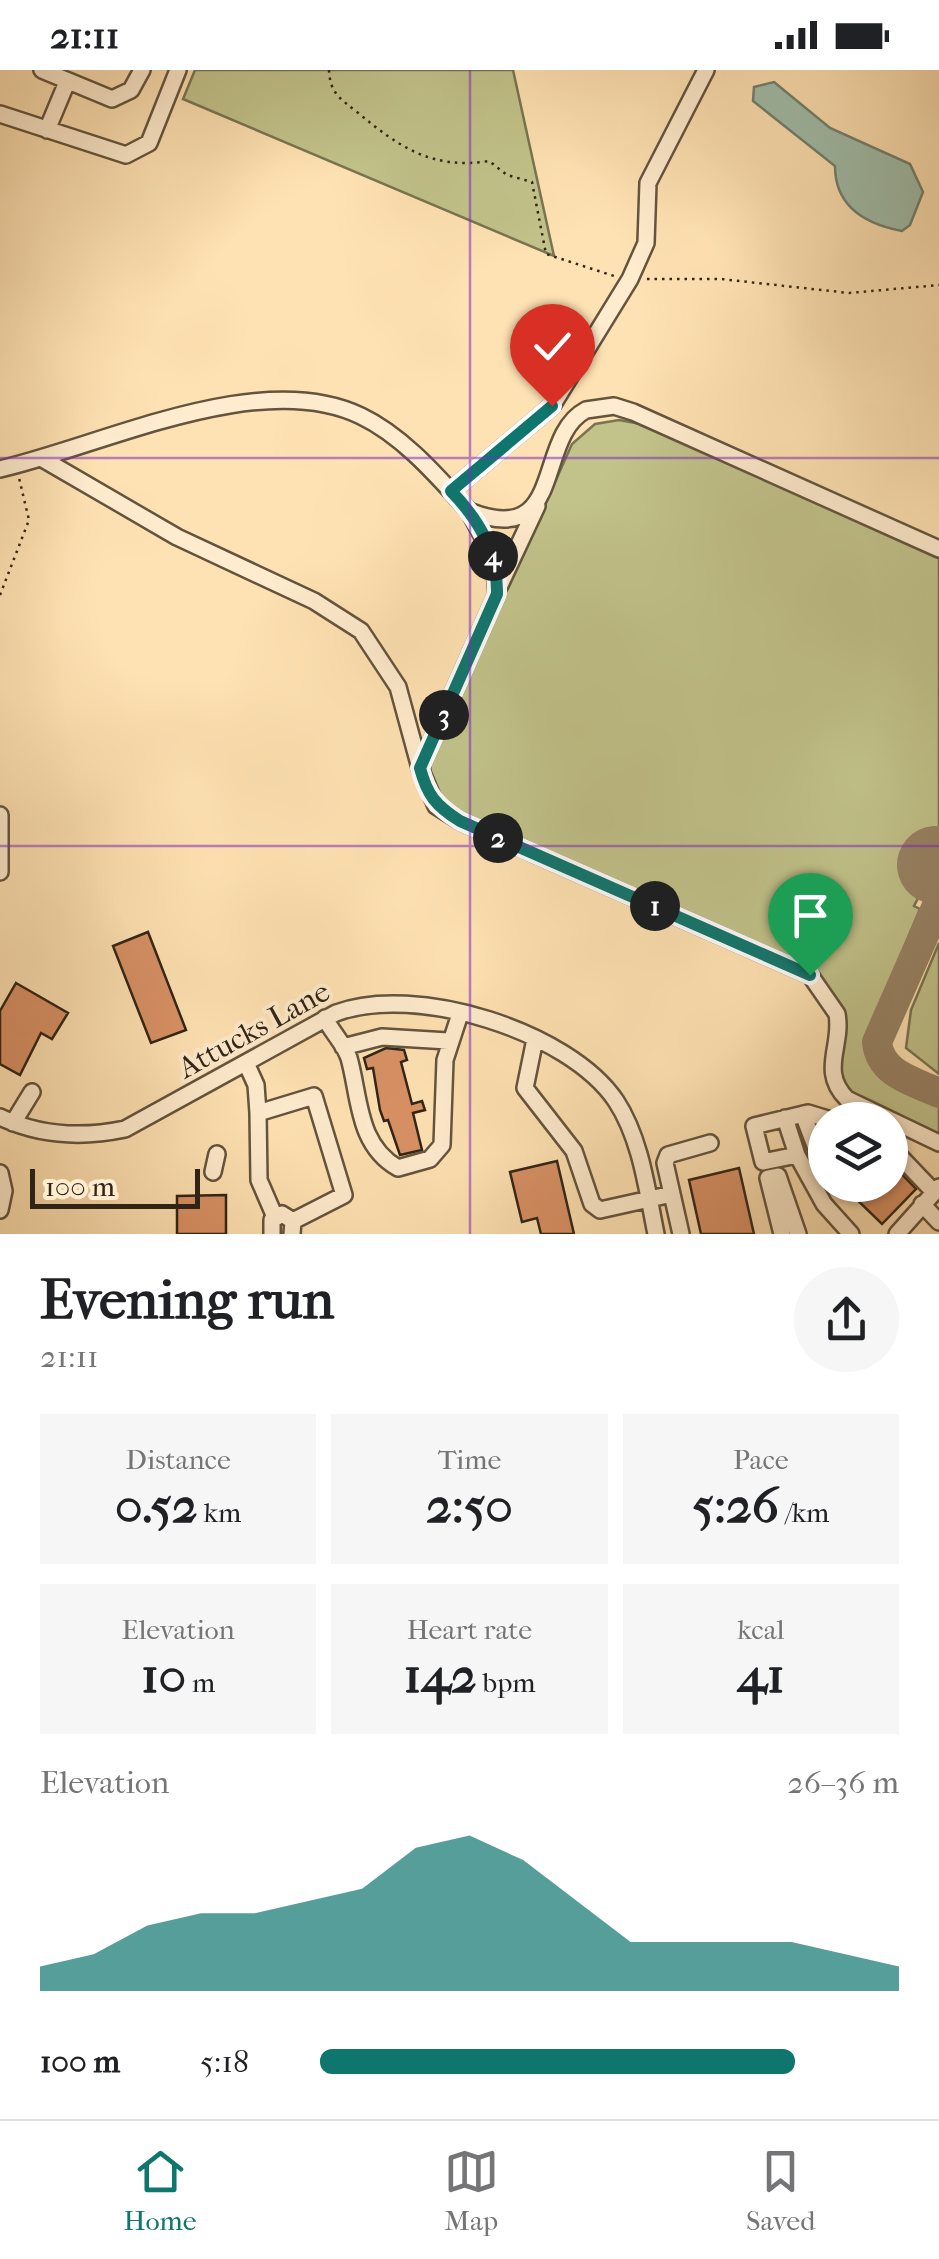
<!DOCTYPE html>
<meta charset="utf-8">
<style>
body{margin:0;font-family:"IM FELL French Canon",serif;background:#f6f6f6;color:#202124;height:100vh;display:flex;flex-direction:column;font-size:38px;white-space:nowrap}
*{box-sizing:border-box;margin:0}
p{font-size:32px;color:#757577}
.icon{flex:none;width:55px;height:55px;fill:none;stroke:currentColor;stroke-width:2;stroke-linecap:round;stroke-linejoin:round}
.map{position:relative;height:1164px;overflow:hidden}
.panel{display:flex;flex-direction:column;background:#fff;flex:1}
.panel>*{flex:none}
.buttons{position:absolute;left:808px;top:1032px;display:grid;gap:20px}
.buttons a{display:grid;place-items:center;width:100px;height:100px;border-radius:50%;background:#fff;box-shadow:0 2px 8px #0004;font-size:50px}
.scale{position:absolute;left:30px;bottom:25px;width:170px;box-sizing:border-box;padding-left:10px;border:5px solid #302417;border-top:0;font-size:28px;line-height:35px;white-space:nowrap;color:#302417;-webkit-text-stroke:8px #ffecce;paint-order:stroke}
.pin{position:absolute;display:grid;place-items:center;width:85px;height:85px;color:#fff;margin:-102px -42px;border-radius:50% 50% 50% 0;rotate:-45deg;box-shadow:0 0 10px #0007}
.pin .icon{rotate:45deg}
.km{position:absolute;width:50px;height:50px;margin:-25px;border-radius:50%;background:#222;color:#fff;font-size:28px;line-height:50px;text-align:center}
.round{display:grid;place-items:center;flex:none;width:105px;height:105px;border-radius:52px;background:#f6f6f6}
.summary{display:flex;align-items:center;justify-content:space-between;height:170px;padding:0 40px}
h1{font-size:55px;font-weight:800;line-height:75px}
.stats{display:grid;grid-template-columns:repeat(3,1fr);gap:15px;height:170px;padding:10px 40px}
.stats div{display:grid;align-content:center;border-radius:0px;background:#f6f6f6;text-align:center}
.stats b{font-size:50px;font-weight:800}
.stats small{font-size:28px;font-weight:400}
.stats p{font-size:28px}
.chart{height:280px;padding:20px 40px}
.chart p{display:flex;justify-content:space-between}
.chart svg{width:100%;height:180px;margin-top:10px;fill:#0f766e;opacity:.7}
ul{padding:0 40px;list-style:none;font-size:32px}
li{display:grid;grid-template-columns:160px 120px 1fr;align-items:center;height:75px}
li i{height:25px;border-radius:12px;background:#0f766e}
.status{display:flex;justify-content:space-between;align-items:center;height:70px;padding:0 50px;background:#fff;direction:ltr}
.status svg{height:28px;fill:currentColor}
.dock{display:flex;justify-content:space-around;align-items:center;height:140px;border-top:2px solid #e0e0e0;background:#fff;font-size:28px;color:#757577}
.dock a{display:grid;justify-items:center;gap:5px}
.dock .current{color:#0f766e}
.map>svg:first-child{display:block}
.green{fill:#c2c38b;stroke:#797451;stroke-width:2.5}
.water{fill:#a0beab;stroke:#738070;stroke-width:2.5}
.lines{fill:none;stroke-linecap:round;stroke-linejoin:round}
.taxiway{stroke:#988365;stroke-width:30}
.runway{stroke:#988365;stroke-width:78}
.building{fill:#d89165;stroke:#302417;stroke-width:2.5}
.minor-casing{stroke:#64543e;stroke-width:20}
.path{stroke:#302417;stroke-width:2.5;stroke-dasharray:2.5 5;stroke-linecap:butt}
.minor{stroke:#ffecce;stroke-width:15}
.route-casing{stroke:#fff;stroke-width:20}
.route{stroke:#0f766e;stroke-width:12}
.grid{fill:none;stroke:#7b2cbf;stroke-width:2.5;stroke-opacity:0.55}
.labels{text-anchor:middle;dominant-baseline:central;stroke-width:8;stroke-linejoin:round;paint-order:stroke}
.street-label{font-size:30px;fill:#302417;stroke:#ffecce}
</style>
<div class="status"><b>21:11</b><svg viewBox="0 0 49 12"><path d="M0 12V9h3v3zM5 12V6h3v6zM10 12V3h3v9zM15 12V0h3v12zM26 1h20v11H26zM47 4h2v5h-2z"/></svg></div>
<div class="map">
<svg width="939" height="1164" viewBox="0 0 939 1164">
<rect width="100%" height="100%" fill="#ffe2b3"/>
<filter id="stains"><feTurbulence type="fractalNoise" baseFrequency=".002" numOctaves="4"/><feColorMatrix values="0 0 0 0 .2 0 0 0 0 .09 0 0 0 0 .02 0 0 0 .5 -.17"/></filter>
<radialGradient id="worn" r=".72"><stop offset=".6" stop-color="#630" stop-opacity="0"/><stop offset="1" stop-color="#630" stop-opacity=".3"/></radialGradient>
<path class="green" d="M195 0H513L554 186 183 29Z
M619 350 646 355 939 486V788L914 836 920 839 864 974C868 1015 907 1023 939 1037V1075C915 1065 843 1035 839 1006 834 965 857 943 817 905L466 748C444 734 425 716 432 688L572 374 595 354Z
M939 873V1004L906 978 911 940Z"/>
<path class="water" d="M774 12 830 58 910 94 923 122 910 155 902 161C865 154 835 136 835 96L753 31 754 17Z"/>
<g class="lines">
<path class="taxiway" d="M939 831 877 972C880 1004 913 1011 939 1023"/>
<path class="runway" d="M936 795 939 796"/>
</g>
<path class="building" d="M148 862 186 960 151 973 113 876Z
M16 913 68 943 52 969 41 963 20 1005 0 994V941Z
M386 978 404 980 407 990 401 992 412 1034 422 1031 425 1040 413 1043 422 1080 400 1085 388 1050 384 1051 380 1040 373 998 367 999 364 988Z
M557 1091 574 1164H541L537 1148 522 1152 510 1102Z
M894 1096 916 1119 882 1154 847 1120 852 1115H890Z
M739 1098 754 1164H701L689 1110Z
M226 1125V1164H177V1126Z"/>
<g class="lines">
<defs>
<path id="minor" d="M42 0 112 29 131 20 142 0
M0 44 126 85 149 73 178 0
M47 60 67 12
M41 388 177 467 314 531 361 561 398 617 420 698
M0 399C104 375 260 297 361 346 403 366 438 407 469 441
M451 421 552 336 630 209 646 173 648 113 706 0
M939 479 633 342 614 336 586 340C534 367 567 480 469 441L494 488 497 524 420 698 436 736 460 751 810 905 837 944C843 976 819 1001 847 1029L939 1073
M500 515 537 436
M0 745V802
M325 948C331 961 345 975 349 988 360 1027 357 1075 398 1098L430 1089 442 1075 445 990 460 944
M535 969 525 1018 574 1081 592 1134 600 1140 672 1124
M343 977 382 967 448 971
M246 993 256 1015 258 1043
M803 1044 822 1094 809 1107
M0 1047C40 1066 82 1068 125 1059L336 943C415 913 569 961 616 1031 641 1069 647 1120 656 1164
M785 1048 797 1085
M831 1050 808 1043 754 1056 763 1092 797 1085 824 1134 851 1164
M13 1053 32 1022
M890 1076 934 1122
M213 1102 217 1084
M0 1103 4 1121 0 1140
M922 1134 939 1152
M275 1147 259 1110 258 1043 314 1026 344 1125 293 1151
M272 1164V1150L282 1144 293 1151 292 1164
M681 1164 665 1093 668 1085 710 1073
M782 1164 768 1108 778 1106 798 1164
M897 1164 939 1117"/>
</defs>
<use href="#minor" class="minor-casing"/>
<path class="path" d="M329 0C330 24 341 29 357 42 399 77 432 100 489 91L507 105 532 112 546 184 614 206
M647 209H721L849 223 939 215
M0 525 29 450 19 408"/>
<use href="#minor" class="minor"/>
</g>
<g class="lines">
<defs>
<path id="route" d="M552 336 451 421C479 450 498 482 497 524L420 698C427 725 436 736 460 751L810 905"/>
</defs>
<use href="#route" class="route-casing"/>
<use href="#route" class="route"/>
</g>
<path class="grid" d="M470 0V1164M0 388H939M0 776H939"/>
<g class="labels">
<g class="street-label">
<text transform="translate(254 960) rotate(-29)">Attucks Lane</text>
</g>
</g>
<rect width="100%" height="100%" filter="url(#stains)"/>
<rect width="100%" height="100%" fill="url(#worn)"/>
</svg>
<div class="buttons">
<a><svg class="icon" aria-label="layers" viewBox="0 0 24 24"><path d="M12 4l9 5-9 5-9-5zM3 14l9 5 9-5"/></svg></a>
</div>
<div class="scale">100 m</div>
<div class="pin" style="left:810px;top:905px;background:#1e9e55"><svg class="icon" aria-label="arrive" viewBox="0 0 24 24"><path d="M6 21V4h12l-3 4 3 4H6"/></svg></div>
<div class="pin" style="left:552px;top:336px;background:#d93025"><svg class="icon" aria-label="check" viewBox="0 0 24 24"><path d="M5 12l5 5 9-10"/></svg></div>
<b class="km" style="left:655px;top:836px">1</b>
<b class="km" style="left:498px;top:768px">2</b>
<b class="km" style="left:444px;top:645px">3</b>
<b class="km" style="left:493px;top:486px">4</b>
</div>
<section class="panel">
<div class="summary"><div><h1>Evening run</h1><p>21:11</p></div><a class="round"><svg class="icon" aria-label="share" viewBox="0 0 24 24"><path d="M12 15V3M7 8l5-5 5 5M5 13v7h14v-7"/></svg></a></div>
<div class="stats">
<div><p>Distance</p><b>0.52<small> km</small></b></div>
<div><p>Time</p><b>2:50</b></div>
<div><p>Pace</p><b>5:26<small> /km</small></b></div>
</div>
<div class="stats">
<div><p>Elevation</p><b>10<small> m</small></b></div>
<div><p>Heart rate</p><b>142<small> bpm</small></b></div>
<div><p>kcal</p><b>41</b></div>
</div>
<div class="chart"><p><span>Elevation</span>26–36 m</p>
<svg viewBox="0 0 160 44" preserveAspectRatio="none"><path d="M0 44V38L10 35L20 28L30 25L40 25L50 22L60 19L70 9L80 6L90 12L100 22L110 32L120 32L130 32L140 32L150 35L160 38V44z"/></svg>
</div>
<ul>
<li><b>100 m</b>5:18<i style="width:82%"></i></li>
</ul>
</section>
<nav class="dock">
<a class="current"><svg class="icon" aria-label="home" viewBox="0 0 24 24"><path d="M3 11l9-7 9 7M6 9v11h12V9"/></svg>Home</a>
<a><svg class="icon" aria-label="map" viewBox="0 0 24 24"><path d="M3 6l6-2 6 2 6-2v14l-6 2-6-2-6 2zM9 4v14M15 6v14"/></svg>Map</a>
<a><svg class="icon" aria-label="saved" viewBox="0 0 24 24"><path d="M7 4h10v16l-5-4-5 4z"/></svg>Saved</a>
</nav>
